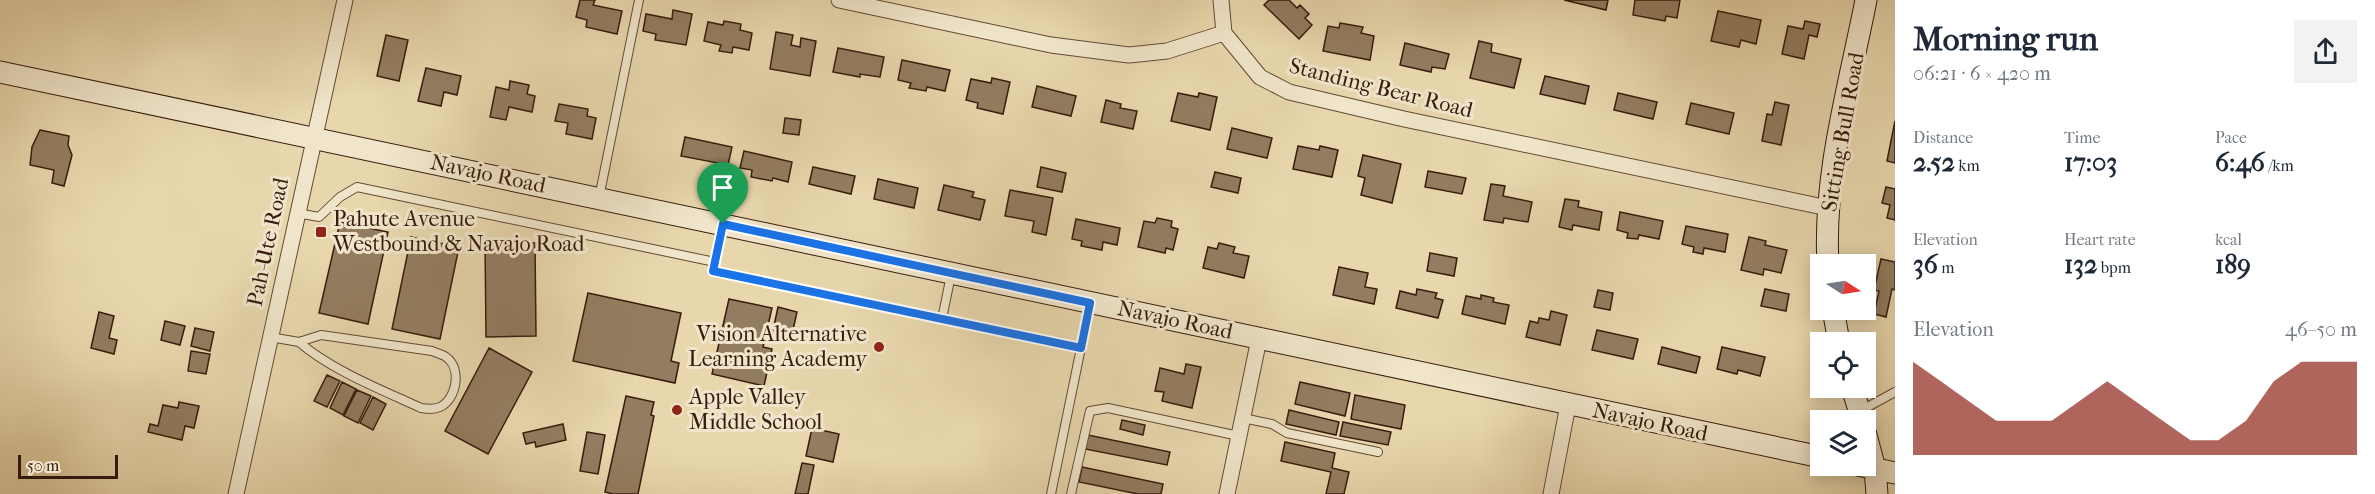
<!DOCTYPE html>
<meta charset="utf-8">
<style>
body{margin:0;font-family:"IM FELL French Canon",serif;background:#f2f2f3;color:#1f2937;height:100vh;display:flex;flex-direction:column;font-size:22px;white-space:nowrap}
*{box-sizing:border-box;margin:0}
p{font-size:20px;color:#747a83}
.icon{flex:none;width:33px;height:33px;fill:none;stroke:currentColor;stroke-width:2;stroke-linecap:round;stroke-linejoin:round}
.map{position:relative;flex:1;overflow:hidden}
.side{display:flex;flex-direction:column;background:#fff;width:480px}
.side>*{flex:none}
.needle{width:39px;rotate:102deg}
.controls{position:absolute;left:1810px;top:254px;display:grid;gap:12px}
.controls a{display:grid;place-items:center;width:66px;height:66px;border-radius:0px;background:#fff;box-shadow:0 3px 15px #0003;font-size:30px}
.scale{position:absolute;left:18px;bottom:15px;width:100px;box-sizing:border-box;padding-left:6px;border:3px solid #371b0d;border-top:0;font-size:16px;line-height:21px;white-space:nowrap;color:#371b0d;-webkit-text-stroke:4px #f0e5ca;paint-order:stroke}
.pin{position:absolute;display:grid;place-items:center;width:51px;height:51px;color:#fff;margin:-62px -26px;border-radius:50% 50% 50% 0;rotate:-45deg;box-shadow:0 0 6px #0007}
.pin .icon{rotate:45deg}
.round{display:grid;place-items:center;flex:none;width:63px;height:63px;border-radius:0px;background:#f2f2f3}
.head{display:flex;align-items:center;justify-content:space-between;height:102px;padding:0 18px}
h1{font-size:33px;font-weight:700;line-height:45px}
.figures{display:grid;grid-template-columns:repeat(3,1fr);gap:9px;height:102px;padding:6px 18px}
.figures div{display:grid;align-content:center}
.figures b{font-size:26px;font-weight:700}
.figures small{font-size:16px;font-weight:400}
.figures p{font-size:16px}
.chart{height:168px;padding:12px 18px}
.chart p{display:flex;justify-content:space-between}
.chart svg{width:100%;height:108px;margin-top:6px;fill:#8f2418;opacity:.7}
main{display:flex;flex:1;min-height:0}
.map>svg:first-child{display:block}
.building{fill:#937d60;stroke:#371b0d;stroke-width:1.5}
.lines{fill:none;stroke-linecap:round;stroke-linejoin:round}
.lane-casing{stroke:#634a35;stroke-width:10}
.street-casing{stroke:#634a35;stroke-width:17}
.secondary-casing{stroke:#371b0d;stroke-width:23}
.lane{stroke:#f0e5ca;stroke-width:8}
.street{stroke:#f0e5ca;stroke-width:15}
.secondary{stroke:#f0e5ca;stroke-width:21}
.route-casing{stroke:#fff;stroke-width:12}
.route{stroke:#1a73e8;stroke-width:8}
.poi-dot{fill:#8f2418;stroke:#f0e5ca;stroke-width:2}
.labels{text-anchor:middle;dominant-baseline:central;stroke-width:6;stroke-linejoin:round;paint-order:stroke}
.street-label{font-size:22px;fill:#371b0d;stroke:#f0e5ca}
.poi-label{font-size:22px;fill:#371b0d;stroke:#f0e5ca;text-anchor:start}
</style>
<main>
<div class="map">
<svg width="1895" height="494" viewBox="0 0 1895 494">
<rect width="100%" height="100%" fill="#e8d7ad"/>
<filter id="stains"><feTurbulence type="fractalNoise" baseFrequency=".00333" numOctaves="4"/><feColorMatrix values="0 0 0 0 .2 0 0 0 0 .09 0 0 0 0 .02 0 0 0 .5 -.17"/></filter>
<radialGradient id="worn" r=".72"><stop offset=".6" stop-color="#630" stop-opacity="0"/><stop offset="1" stop-color="#630" stop-opacity=".3"/></radialGradient>
<path class="building" d="M580 0H595L593 5 622 11 617 34 586 27 587 20 576 17Z
M1269 0H1289L1297 8 1300 5 1309 14 1305 18 1312 25 1299 39 1264 5Z
M1564 0H1608L1606 10Z
M1635 0H1680L1677 18 1666 16 1665 21 1633 15Z
M673 10 692 14 686 45 655 40 656 34 643 31 646 14 672 19Z
M1718 11 1761 20 1756 44 1741 40 1739 47 1711 41Z
M724 21 741 24 740 30 752 33 749 50 733 47 732 53 719 51 721 45 704 41 708 22 723 25Z
M1805 21 1820 24 1817 37 1809 35 1804 59 1782 54 1788 26 1803 29Z
M1340 23 1363 27 1361 33 1374 36 1370 60 1323 51 1328 26 1339 28Z
M776 32 793 35 791 45 800 47 801 38 816 41 810 76 770 69Z
M386 35 408 40 399 81 377 76Z
M1479 41 1492 44 1491 52 1521 59 1514 88 1470 78Z
M1405 43 1449 54 1445 69 1432 67 1431 72 1400 65Z
M838 48 884 57 880 77 860 74V77L833 72Z
M902 60 950 70 945 91 927 87 926 91 909 88 911 83 898 80Z
M426 68 461 76 457 95 444 92 441 106 418 101Z
M1545 76 1589 86 1585 104 1540 94Z
M992 78 1010 82 1003 114 977 108 978 103 966 100 971 79 991 83Z
M510 81 529 85 527 94 535 96 532 112 509 107 506 120 490 117 496 87 509 90Z
M1037 86 1076 96 1071 116 1032 107Z
M1178 93 1198 97 1199 93 1217 97 1210 130 1171 121Z
M1618 93 1657 102 1653 119 1614 110Z
M1106 100 1121 104 1120 108 1137 111 1133 129 1101 122Z
M1775 102 1789 105 1781 145 1762 141 1767 114 1772 115Z
M1691 103 1734 113 1729 134 1686 124Z
M559 104 588 109 587 116 596 118 592 139 566 134 568 123 555 121Z
M785 118 801 120 799 135 783 133Z
M1895 121V163L1887 161Z
M1232 128 1272 138 1267 158 1227 149Z
M40 130 69 136 68 145 72 155 64 186 52 183 54 170 30 165 32 147Z
M685 137 732 147 728 165 681 156Z
M1298 146 1319 150 1320 146 1338 150 1332 177 1293 169Z
M744 151 792 162 788 182 773 178 772 181 751 177 752 170 740 168Z
M1363 155 1401 164 1392 203 1361 195 1365 178 1358 176Z
M813 167 855 176 851 194 809 184Z
M1041 167 1066 173 1062 192 1037 187Z
M1428 171 1466 178 1462 194 1425 187Z
M1215 172 1241 178 1238 193 1211 187Z
M878 179 918 188 914 208 874 199Z
M1491 184 1505 186 1503 196 1532 202 1528 222 1504 218 1503 223 1484 220Z
M944 185 974 192 972 197 985 200 980 220 938 210Z
M1886 187 1895 189V220L1887 218 1890 205 1882 203Z
M1010 190 1053 198 1046 235 1032 232 1034 221 1005 216Z
M1565 199 1579 201 1578 207 1602 212 1599 230 1573 225 1572 230 1559 227Z
M1620 212 1663 221 1659 239 1639 235 1638 239 1627 238 1628 233 1617 230Z
M1157 218 1172 221 1171 227 1178 229 1173 250 1166 248 1165 253 1138 247 1144 221 1155 223Z
M1076 219 1120 228 1117 245 1103 242 1102 250 1081 246 1082 241 1072 239Z
M340 222 388 232 368 324 319 313Z
M1686 226 1728 234 1725 252 1704 248 1703 254 1693 252 1694 247 1682 244Z
M411 237 459 247 440 339 392 329Z
M1749 237 1766 241 1765 245 1787 250 1781 273 1764 269 1763 275 1741 270Z
M485 243H535L536 336 486 337Z
M1219 243 1235 247 1233 253 1249 256 1244 278 1203 268 1208 247 1217 249Z
M1430 253 1457 258 1454 276 1427 271Z
M1881 259 1895 262V290L1892 289 1886 317 1874 314 1879 291 1874 290Z
M1339 267 1368 273 1365 287 1377 289 1374 304 1333 295Z
M1417 289 1437 293 1435 298 1443 300 1438 318 1396 308 1400 291 1416 295Z
M1765 289 1789 294 1786 311 1761 306Z
M1598 290 1613 293 1610 310 1594 307Z
M588 293 681 313 671 361 679 363 675 383 573 361Z
M1481 295 1494 298 1493 302 1509 305 1505 324 1462 314 1466 296 1481 299Z
M729 299 772 308 763 347 772 349 764 386 712 374Z
M778 307 797 312 791 339 772 335Z
M1551 311 1567 315 1560 345 1526 337 1530 321 1538 323 1539 318 1549 320Z
M99 312 114 316 109 338 117 340 114 354 91 348Z
M165 321 185 326 180 345 161 340Z
M195 328 214 332 210 351 191 346Z
M1597 330 1638 339 1633 359 1592 350Z
M1662 347 1700 357 1696 373 1658 364Z
M1722 347 1765 357 1760 376 1738 370 1737 374 1717 369Z
M489 348 532 372 488 454 445 431Z
M191 351 210 354 206 374 188 371Z
M1186 364 1201 367 1192 408 1162 401 1164 392 1155 391 1160 368 1184 374Z
M327 375 340 381 327 407 314 401Z
M342 382 356 389 343 415 330 408Z
M1300 382 1350 393 1345 416 1295 404Z
M357 390 371 396 358 423 344 416Z
M1355 395 1405 405 1401 429 1351 419Z
M626 396 654 402 651 415 654 416 638 494H613L605 492Z
M373 397 386 404 373 430 360 423Z
M179 402 199 406 194 428 185 426 182 440 148 432 150 424 158 426 163 405 178 408Z
M1289 410 1339 422 1336 435 1286 424Z
M1122 420 1145 425 1143 435 1120 429Z
M1343 422 1391 432 1388 445 1340 436Z
M563 424 566 440 536 447 535 442 526 444 523 433Z
M812 428 839 434 833 462 806 456Z
M587 432 605 435 598 474 580 471Z
M1088 435 1170 452 1167 465 1085 449Z
M1285 442 1335 453 1332 468 1349 472 1344 494H1326L1331 472 1281 461Z
M802 463 814 465 808 494H795Z
M1082 467 1163 484 1161 494H1138L1079 482Z"/>
<g class="lines">
<defs>
<path id="lane" d="M599 198 639 0
M297 213 319 217 340 197 357 187 715 262
M723 226 713 271 1081 348
M942 319 951 275
M321 335 432 351C436 353 442 354 446 357 462 368 457 399 440 407 433 410 427 409 421 408 382 390 331 370 299 342Z
M270 337 299 342
M1862 410 1895 392
M1243 418 1272 424 1287 433 1378 452
M1051 494 1090 304
M1071 494 1090 411 1108 408 1239 436"/>
<path id="street" d="M839 0 1051 45 1129 55 1167 51 1224 33
M1221 0 1224 33
M1224 33 1260 77 1289 92 1404 119 1828 208
M236 494 345 0
M1227 494 1259 339
M1551 494 1568 405"/>
<path id="secondary" d="M0 72 1821 457
M1828 264C1823 175 1849 87 1866 0
M1833 309 1839 342
M1852 387 1862 420
M1866 435 1875 469 1877 494
M1858 465 1895 473"/>
</defs>
<use href="#lane" class="lane-casing"/>
<use href="#street" class="street-casing"/>
<use href="#secondary" class="secondary-casing"/>
<use href="#lane" class="lane"/>
<use href="#street" class="street"/>
<use href="#secondary" class="secondary"/>
</g>
<g class="lines">
<defs>
<path id="route" d="M723 224 1090 303 1081 348 713 271Z"/>
</defs>
<use href="#route" class="route-casing"/>
<use href="#route" class="route"/>
</g>
<g class="poi-dot">
<rect x="315" y="226" width="12" height="12" rx="3"/>
<circle cx="879" cy="347" r="6"/>
<circle cx="677" cy="410" r="6"/>
</g>
<g class="labels">
<g class="street-label">
<text transform="translate(1381 88) rotate(14)">Standing Bear Road</text>
<text transform="translate(1843 132) rotate(-80)">Sitting Bull Road</text>
<text transform="translate(488 174) rotate(12)">Navajo Road</text>
<text transform="translate(268 242) rotate(-78)">Pah-Ute Road</text>
<text transform="translate(1175 320) rotate(12)">Navajo Road</text>
<text transform="translate(1650 422) rotate(12)">Navajo Road</text>
</g>
<g class="poi-label">
<text x="333" y="219">Pahute Avenue<tspan x="333" dy="25">Westbound &amp; Navajo Road</tspan></text>
<text x="867" y="334" text-anchor="end">Vision Alternative<tspan x="867" dy="25">Learning Academy</tspan></text>
<text x="689" y="397">Apple Valley<tspan x="689" dy="25">Middle School</tspan></text>
</g>
</g>
<rect width="100%" height="100%" filter="url(#stains)"/>
<rect width="100%" height="100%" fill="url(#worn)"/>
</svg>
<div class="controls">
<a><svg class="needle" viewBox="-14 -14 28 28"><path d="M0-13l5 13h-10z" fill="#e53935"/><path d="M0 13l5-13h-10z" fill="#747a83"/></svg></a>
<a><svg class="icon" aria-label="locate" viewBox="0 0 24 24"><circle cx="12" cy="12" r="6"/><path d="M12 2v4M12 18v4M2 12h4M18 12h4"/></svg></a>
<a><svg class="icon" aria-label="layers" viewBox="0 0 24 24"><path d="M12 4l9 5-9 5-9-5zM3 14l9 5 9-5"/></svg></a>
</div>
<div class="scale">50 m</div>
<div class="pin" style="left:723px;top:224px;background:#1e9e55"><svg class="icon" aria-label="arrive" viewBox="0 0 24 24"><path d="M6 21V4h12l-3 4 3 4H6"/></svg></div>
</div>
<section class="side">
<div class="head"><div><h1>Morning run</h1><p>06:21 · 6 × 420 m</p></div><a class="round"><svg class="icon" aria-label="share" viewBox="0 0 24 24"><path d="M12 15V3M7 8l5-5 5 5M5 13v7h14v-7"/></svg></a></div>
<div class="figures">
<div><p>Distance</p><b>2.52<small> km</small></b></div>
<div><p>Time</p><b>17:03</b></div>
<div><p>Pace</p><b>6:46<small> /km</small></b></div>
</div>
<div class="figures">
<div><p>Elevation</p><b>36<small> m</small></b></div>
<div><p>Heart rate</p><b>132<small> bpm</small></b></div>
<div><p>kcal</p><b>189</b></div>
</div>
<div class="chart"><p><span>Elevation</span>46–50 m</p>
<svg viewBox="0 0 160 44" preserveAspectRatio="none"><path d="M0 44V6L10 14L20 22L30 30L40 30L50 30L60 22L70 14L80 22L90 30L100 38L110 38L120 30L130 14L140 6L150 6L160 6V44z"/></svg>
</div>
</section>
</main>
